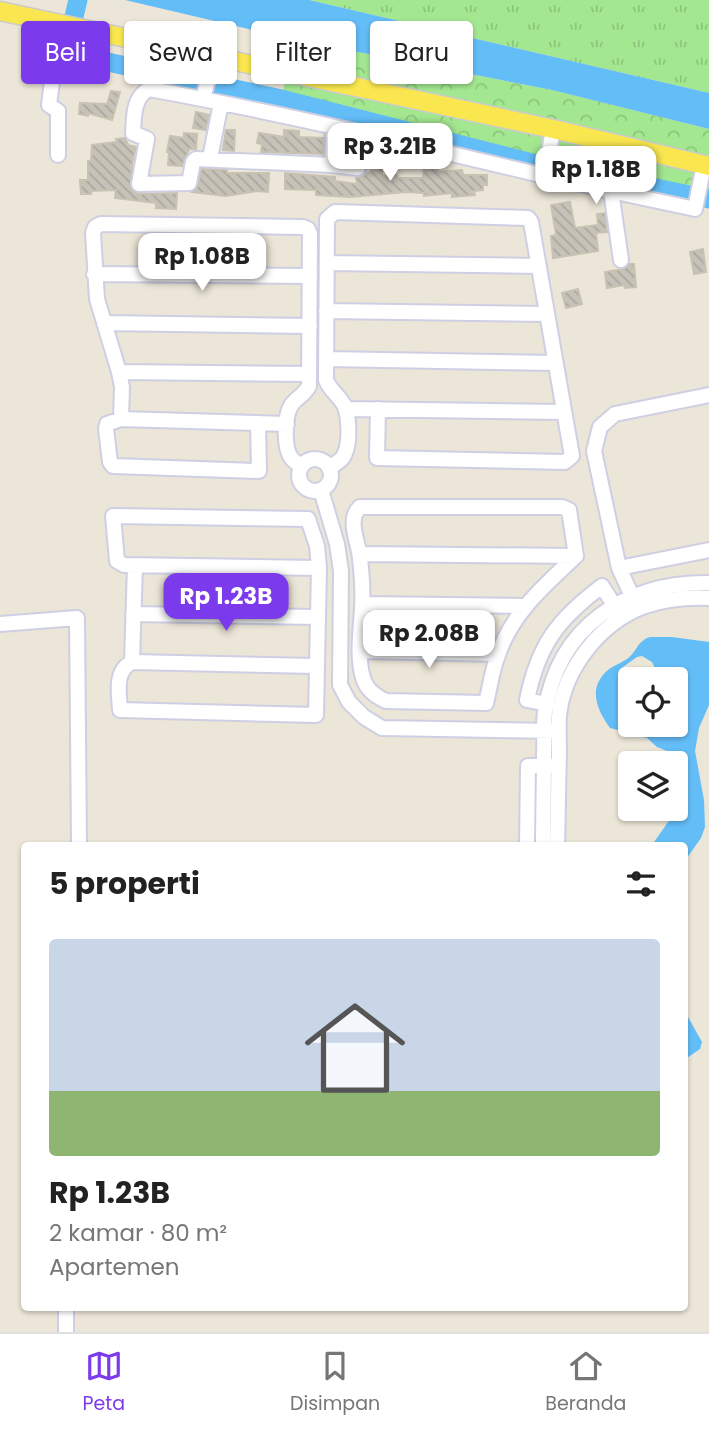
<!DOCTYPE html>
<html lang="id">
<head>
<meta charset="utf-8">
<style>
  :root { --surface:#fff; --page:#f2f2f2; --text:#222; --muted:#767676; --line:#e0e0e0; --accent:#7c3aed }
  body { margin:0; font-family:Poppins,sans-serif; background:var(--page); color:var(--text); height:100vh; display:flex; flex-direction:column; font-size:26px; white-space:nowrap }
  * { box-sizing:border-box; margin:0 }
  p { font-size:23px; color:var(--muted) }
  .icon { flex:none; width:38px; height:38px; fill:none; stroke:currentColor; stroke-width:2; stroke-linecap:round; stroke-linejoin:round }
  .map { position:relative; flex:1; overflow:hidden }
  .side { position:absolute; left:21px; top:842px; width:667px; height:469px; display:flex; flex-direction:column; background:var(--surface); border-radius:7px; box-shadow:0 2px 5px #0004 }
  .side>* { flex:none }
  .hud { position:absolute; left:21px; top:21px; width:668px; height:63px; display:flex; gap:14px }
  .buttons { position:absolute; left:618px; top:667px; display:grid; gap:14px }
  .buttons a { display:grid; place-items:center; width:70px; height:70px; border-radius:7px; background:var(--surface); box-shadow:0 2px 5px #0004; font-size:35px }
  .price { position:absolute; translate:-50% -60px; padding:0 16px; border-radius:14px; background:#fff; color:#222; font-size:23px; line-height:46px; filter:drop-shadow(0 2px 4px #0008) }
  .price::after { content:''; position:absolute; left:50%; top:42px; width:21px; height:16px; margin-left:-10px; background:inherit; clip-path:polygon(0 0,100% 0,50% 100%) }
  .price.active { background:var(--accent); color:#fff }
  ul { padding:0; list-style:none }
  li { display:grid; align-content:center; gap:14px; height:371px; padding:0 28px }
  li span { display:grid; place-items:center; height:217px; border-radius:7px; color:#555 }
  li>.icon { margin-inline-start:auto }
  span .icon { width:126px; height:126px; fill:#fffc; stroke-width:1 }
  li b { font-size:30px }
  h2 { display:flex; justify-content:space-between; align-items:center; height:84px; padding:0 28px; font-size:30px }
  .tag { padding:0 24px; border-radius:7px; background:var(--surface); box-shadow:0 2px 5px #0004; font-size:24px; line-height:63px }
  .tag.active { background:var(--accent); color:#fff }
  .dock { display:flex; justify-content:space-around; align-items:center; height:98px; border-top:2px solid var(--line); background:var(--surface); font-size:19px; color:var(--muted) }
  .dock a { display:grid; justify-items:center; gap:4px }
  .dock .active { color:var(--accent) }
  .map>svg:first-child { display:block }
</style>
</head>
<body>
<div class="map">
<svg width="709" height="1332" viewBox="0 0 709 1332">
  <defs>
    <pattern id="grass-tufts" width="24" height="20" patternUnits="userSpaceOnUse" patternTransform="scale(1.75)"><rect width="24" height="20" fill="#a3e790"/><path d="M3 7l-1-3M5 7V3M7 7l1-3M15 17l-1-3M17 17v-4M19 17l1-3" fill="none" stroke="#8cc67c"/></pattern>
    <pattern id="forest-crowns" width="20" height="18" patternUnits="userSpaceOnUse" patternTransform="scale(1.75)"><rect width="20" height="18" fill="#a3e790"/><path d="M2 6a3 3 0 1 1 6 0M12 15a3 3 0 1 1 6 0" fill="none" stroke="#8cc67c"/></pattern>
    <pattern id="building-back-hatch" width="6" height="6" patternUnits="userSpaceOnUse" patternTransform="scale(1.75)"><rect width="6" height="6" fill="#c7c2b8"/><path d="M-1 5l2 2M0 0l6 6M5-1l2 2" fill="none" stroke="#aba79e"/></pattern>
  </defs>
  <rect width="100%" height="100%" fill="#ece6d8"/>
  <path fill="url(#grass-tufts)" d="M 309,0 L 709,0 L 709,93 Z"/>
  <path fill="url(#forest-crowns)" d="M 296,40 L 552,90 L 709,129 L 709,195 L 281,98 Z"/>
  <path fill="#63bdf7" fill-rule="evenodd" d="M 125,0 L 309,0 L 709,93 L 709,129 L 552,90 L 296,40 Z
    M 650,637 L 672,637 L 709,642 L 709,705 L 699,728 L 695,751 L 704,800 L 705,827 L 701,838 L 684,862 L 684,845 L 652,845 L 675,812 L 678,801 L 675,762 L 667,751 L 657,747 L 647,738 L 610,728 C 597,710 587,688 608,670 C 613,666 621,663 627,659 C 637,652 637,641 650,637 ZM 642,656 L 652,662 L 658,674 L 667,673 L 667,679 L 676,679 L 676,724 L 630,724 L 630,697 L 621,695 L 618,688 L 622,680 L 623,667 L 637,657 Z
    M 684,1010 L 702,1042 L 700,1049 L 684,1060 Z"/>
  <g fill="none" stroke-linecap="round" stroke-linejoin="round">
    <path stroke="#63bdf7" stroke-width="19" d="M 78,0 L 65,53 L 277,98 L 528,162 L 709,199"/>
  </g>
  <path fill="url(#building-back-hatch)" stroke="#c7c2b2" stroke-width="2" d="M 111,91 L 120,92 L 112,120 L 88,113 L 88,116 L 79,114 L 80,103 L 107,104 Z
    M 196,112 L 209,115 L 206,130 L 193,128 Z
    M 226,130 L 235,130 L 234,151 L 223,150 Z
    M 284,130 L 299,131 L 299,137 L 323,138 L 323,154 L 261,152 L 262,144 L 257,143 L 259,133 L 284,137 Z
    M 184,133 L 197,134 L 196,149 L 189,149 L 182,166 L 168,165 L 169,153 L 167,152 L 170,136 L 184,138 Z
    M 125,138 L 128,145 L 136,147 L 132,164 L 131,189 L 139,194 L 177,193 L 176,209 L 156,208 L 156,203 L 115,198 L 116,190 L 91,191 L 91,194 L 81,194 L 80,180 L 88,180 L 88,161 L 91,161 L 92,145 L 117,142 L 116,139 Z
    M 372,153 L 382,153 L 382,176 L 397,175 L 398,178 L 423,178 L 424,166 L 438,166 L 438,172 L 462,170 L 463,175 L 487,175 L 487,185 L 483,185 L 483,190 L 474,191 L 475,195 L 452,197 L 452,193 L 424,196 L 424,193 L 405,192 L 351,197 L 316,195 L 316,190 L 285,189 L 285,173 L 335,177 L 335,181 L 357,184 L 356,178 L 371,172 Z
    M 201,169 L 227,170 L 227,173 L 269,173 L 268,192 L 257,191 L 226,196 L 192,192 L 198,185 Z
    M 570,202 L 575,228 L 598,225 L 597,214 L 605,213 L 607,232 L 596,233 L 598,251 L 553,258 L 551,236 L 556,235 L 551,205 Z
    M 703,249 L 706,272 L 694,274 L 690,252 Z
    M 630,264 L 634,264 L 636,287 L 625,288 L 624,285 L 607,288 L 605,272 L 623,269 Z
    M 578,289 L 582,304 L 566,308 L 562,293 Z"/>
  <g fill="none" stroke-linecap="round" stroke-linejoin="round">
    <g stroke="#cecfe3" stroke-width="18">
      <path id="minor" d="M 53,24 L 46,61 L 52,81 L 49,105 L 58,111 L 58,155
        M 203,99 L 214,55
        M 333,128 L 332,165 L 196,159 L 193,162 L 189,183 L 139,184 L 147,139 L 133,133 C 134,117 133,97 149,89 C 282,113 414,145 545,176 L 553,129
        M 210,158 L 221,103
        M 332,165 L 358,168 L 363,134
        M 545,176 L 611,191 L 621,260
        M 611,191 L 695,209 L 704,165
        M 327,263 L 539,266
        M 94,274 L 310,276
        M 326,311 L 547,314
        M 104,323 L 310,326
        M 326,359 L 556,363
        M 119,372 L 309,374
        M 346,409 L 564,412
        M 121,419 L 287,424
        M 258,423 L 259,471 L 113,466 L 110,462 L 106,429 L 107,424 L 121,419 L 122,387 L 119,372 L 97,299 L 93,233 L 95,227 L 101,224 L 303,227 L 308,229 L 310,234 L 309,386 C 305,394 299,396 293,403 C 284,413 283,448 292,459 C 295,462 298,464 301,466
        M299 475a16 16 0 1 1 32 0a16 16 0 1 1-32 0Z
        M 329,468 C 335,464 343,460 345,453 C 350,442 349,418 345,407 C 340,396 330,391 326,380 L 327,219 L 335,212 L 528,218 L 531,222 L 572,456 L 565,462 L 377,458 L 378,409
        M 321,490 L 337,544 L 341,571 L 340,685 L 349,702 L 364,717 L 382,728 L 559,731
        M 360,507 L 562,507 L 569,510 L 576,556 C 545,585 512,613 498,655 C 492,670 490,687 486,703 L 386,701 C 373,695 365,688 362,674 C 357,653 361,629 362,608 C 363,592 362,575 360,559 C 359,542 346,520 360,507 Z
        M 360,554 L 576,556
        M 135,566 L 132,662 C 114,671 119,693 120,710 L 316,715 L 319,568 L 317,546 L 308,519 L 113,516 L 117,561 L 124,565 L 319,568
        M 619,568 L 709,550
        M 632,596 L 619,568 L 594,451 L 600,427 L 615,414 L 709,395
        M 363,604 L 525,606
        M 133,614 L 318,617
        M 0,624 L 77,618 L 79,845
        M 361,651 L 498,654
        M 132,662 L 317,666
        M 547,704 L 527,700 C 538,645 558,619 602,586 L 614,605
        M 527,845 L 528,766 L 554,766
        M 543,845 C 543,815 544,785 544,754 C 545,741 543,725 545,712 C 558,626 626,582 709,583
        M 557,845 C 558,815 558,784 559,753 C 559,741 558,728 559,716 C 564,668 601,622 645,606 C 666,599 687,597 709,598
        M 66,1332 L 66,1307"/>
    </g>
    <g stroke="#cbcbcb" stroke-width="21">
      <path id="major" d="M 0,11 L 553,129 L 709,166"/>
    </g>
    <use href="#minor" stroke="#fff" stroke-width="14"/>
    <use href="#major" stroke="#fae74f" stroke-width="18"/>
  </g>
</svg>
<div class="buttons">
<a><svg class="icon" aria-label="locate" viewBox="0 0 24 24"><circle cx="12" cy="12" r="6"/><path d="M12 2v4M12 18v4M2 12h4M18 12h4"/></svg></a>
<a><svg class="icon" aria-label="layers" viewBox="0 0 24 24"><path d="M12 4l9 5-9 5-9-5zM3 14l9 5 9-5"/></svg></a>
</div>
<b class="price" style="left:390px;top:183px">Rp 3.21B</b>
<b class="price" style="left:596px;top:206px">Rp 1.18B</b>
<b class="price" style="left:202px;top:293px">Rp 1.08B</b>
<b class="price active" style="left:226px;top:633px">Rp 1.23B</b>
<b class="price" style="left:429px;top:670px">Rp 2.08B</b>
<div class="hud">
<a class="tag active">Beli</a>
<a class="tag">Sewa</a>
<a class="tag">Filter</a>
<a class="tag">Baru</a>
</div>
<section class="side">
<h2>5 properti<svg class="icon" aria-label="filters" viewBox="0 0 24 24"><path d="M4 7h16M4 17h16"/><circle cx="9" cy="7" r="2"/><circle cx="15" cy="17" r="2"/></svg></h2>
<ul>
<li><span style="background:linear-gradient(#c9d6e8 70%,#8fb573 0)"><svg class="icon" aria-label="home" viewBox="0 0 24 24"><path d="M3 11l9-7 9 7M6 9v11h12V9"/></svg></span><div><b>Rp 1.23B</b><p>2 kamar · 80 m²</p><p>Apartemen</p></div></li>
</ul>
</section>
</div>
<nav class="dock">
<a class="active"><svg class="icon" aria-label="map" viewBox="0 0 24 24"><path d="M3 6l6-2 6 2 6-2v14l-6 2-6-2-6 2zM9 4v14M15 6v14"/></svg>Peta</a>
<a><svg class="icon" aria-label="saved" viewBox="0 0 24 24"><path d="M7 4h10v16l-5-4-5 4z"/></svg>Disimpan</a>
<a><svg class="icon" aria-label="home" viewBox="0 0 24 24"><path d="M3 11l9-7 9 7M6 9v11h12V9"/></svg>Beranda</a>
</nav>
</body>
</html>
